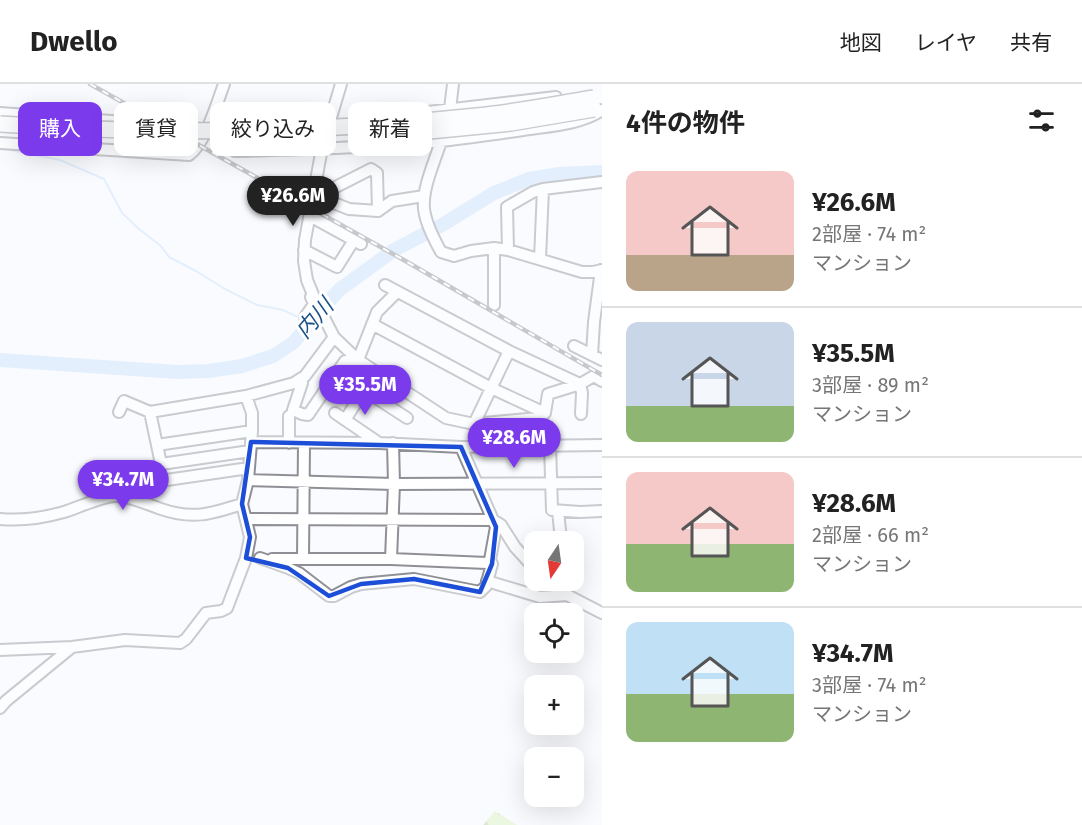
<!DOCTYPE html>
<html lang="ja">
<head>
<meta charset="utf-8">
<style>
  :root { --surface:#fff; --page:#f2f2f2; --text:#222; --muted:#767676; --line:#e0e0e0; --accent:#7c3aed }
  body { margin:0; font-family:"Fira Sans","Noto Sans JP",sans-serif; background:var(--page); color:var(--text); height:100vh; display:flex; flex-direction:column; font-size:22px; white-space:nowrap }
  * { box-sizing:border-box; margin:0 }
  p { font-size:20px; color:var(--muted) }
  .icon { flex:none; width:33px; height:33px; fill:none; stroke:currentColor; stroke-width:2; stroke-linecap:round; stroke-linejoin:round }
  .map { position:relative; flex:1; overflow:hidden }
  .sheet { display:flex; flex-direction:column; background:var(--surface); width:480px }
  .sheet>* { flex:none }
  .banner { position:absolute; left:18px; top:18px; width:494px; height:54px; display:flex; gap:12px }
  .needle { width:39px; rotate:193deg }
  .buttons { position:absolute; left:524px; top:447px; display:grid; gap:12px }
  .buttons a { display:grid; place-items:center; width:60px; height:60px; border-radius:12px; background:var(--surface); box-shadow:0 6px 24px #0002; font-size:30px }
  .price { position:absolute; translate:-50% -51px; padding:0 14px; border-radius:21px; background:var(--accent); color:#fff; font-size:20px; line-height:39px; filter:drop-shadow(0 2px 3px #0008) }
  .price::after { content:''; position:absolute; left:50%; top:36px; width:18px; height:14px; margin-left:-9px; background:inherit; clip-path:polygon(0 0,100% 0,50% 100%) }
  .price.current { background:#222; color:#fff }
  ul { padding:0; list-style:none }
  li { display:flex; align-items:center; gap:18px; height:150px; padding:0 24px }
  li+li { border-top:2px solid var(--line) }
  li span { display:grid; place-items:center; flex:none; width:168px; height:120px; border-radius:12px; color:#555 }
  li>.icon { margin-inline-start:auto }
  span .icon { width:72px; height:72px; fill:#fffc; stroke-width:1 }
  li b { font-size:26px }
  h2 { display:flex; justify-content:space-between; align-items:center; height:72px; padding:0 24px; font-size:26px }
  .pill { padding:0 21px; border-radius:12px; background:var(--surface); box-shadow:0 6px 24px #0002; font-size:21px; line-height:54px }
  .pill.current { background:var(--accent); color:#fff }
  header { display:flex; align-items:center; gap:36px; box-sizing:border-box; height:84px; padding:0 30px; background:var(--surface); border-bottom:2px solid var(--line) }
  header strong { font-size:28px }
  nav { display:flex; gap:33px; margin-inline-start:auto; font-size:21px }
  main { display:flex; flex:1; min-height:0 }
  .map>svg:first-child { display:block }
</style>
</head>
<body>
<header>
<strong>Dwello</strong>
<nav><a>地図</a><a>レイヤ</a><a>共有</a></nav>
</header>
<main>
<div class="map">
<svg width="602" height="741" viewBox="0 0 602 741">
  <defs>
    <pattern id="forest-firs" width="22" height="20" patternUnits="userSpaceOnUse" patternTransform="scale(1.5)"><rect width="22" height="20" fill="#daf2bb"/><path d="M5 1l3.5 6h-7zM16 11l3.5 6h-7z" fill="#bbd0a1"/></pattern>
  </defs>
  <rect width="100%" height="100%" fill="#fafbff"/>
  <path fill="url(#forest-firs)" d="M 495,727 L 517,741 L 483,741 Z"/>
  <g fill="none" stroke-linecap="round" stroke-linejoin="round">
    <path stroke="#c9e0fa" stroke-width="2" d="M 0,64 L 60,76 L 104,95 L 122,129 L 139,145 L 161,162 L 169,173 L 196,187 L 225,205 L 257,221 L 283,226 L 300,234"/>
    <path stroke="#c9e0fa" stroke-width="14" d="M 0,276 L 177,288 L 209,287 L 242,282 L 273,272 L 293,259 L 339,206 L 394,166 L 442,141 L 494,109 L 529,95 L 559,90 L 602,88"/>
    <g stroke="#8f9096" stroke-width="14">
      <path id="minor" d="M 450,25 L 453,0
        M 0,29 L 139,39 L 151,68
        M 377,34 L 556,13
        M 330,37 L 341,0
        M 227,40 L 320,37
        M 225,43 L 235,67 C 304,65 373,64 441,57 C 468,54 496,50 523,46 C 548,42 580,41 602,26
        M 441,57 C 435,77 422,104 424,125 C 426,140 434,155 441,168 L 454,172 L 471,167 L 494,164 L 508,166 L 582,188 L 593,188 L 602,186
        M 0,59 L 189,71 C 205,60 217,19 224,0
        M 322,64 L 305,156 L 304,177 L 307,196 L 316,218 L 334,253 L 358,276 L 446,334 L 474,340 L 538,334 L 545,329 L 548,310 L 580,300 L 594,292 L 602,297
        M 314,111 L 349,125 L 378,127 L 392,117 L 424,112
        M 318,112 L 371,85 L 377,89 L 378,127
        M 310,132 L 361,160
        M 304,166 L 337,183 L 354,156
        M 508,166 L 507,123 L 533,108 L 543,105 L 602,98
        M 540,175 L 543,105
        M 385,201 L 509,267 L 580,300 L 582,309 L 581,330
        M 494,221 L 494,164
        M 305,233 L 314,220 L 311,213
        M 372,240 L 491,304 L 545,329
        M 574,262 L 602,276
        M 592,271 L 594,238 L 601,186
        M 301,295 L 302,299 L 293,326 L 302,330 L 308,331 L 345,277 L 358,276 L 377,228 L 397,208
        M 119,328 L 124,317 L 150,328 L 246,312 L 294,299 L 305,292 L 334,253
        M 150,328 L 161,380 L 250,367
        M 335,329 L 379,359
        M 345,336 L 364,306 L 407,334
        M 474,340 L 509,267
        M 251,358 L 379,359 L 461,363 L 602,361
        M 289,359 L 289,332
        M 157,361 L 252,347
        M 550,361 L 552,426 L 580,428 L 602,427
        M 248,396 L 394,400 L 602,399
        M 118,412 L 124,407 L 146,399 L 249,384
        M 558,427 L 561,456
        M 0,435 C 22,437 43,434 64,428 C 77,424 105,411 117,412 C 132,413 147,420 161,425 C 193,436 211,430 242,420
        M 246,435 L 493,436 L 501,441 L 515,463 L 534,484
        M 260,474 L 288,484 L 299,489 L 329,512 L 334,512 L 351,503 L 361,500 L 414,495 L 480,508 L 486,502 L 492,480 L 490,476 L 496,443 L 461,363
        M 272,475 L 391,475 L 487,479 L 490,476
        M 303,475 L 304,359
        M 391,475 L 394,400 L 393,359
        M 545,496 L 567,511 L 602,529
        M 487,497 L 540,513 L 567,511
        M 0,566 L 72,563 L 125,556 L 180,559 L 186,555 L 206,529 L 221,527 L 227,524 L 246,474 L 250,453 L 242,420 L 248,396 L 252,347 L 252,329 L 246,312
        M 0,624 L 6,617 L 72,563"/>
    </g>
    <use href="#minor" stroke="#fff" stroke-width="10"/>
    <g stroke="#8b8b8f" stroke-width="4.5">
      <path id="rail" d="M 90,0 L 402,175 L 602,291"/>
    </g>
    <use href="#rail" stroke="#fff" stroke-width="2" stroke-dasharray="7" stroke-linecap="butt"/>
    <g stroke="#8f9096" stroke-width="18" stroke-linecap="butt">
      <path id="highway-bridge" d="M 0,40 C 159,51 319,49 477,32 C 517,28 556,20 594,14
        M 409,49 L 511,39 L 594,25"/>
    </g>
    <use href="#highway-bridge" stroke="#fff" stroke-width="15"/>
  </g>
  <path d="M0 0H602V741H0ZM 251,358 L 461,363 L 496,443 L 492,480 L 480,508 L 414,495 L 361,500 L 329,512 L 288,484 L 246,474 L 250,453 L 242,420 Z" fill="#fafbff" fill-opacity=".55" fill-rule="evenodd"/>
  <path fill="none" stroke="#1d4ed8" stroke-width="4.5" stroke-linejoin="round" d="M 251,358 L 461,363 L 496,443 L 492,480 L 480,508 L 414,495 L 361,500 L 329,512 L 288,484 L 246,474 L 250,453 L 242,420 Z"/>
  <g text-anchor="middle" stroke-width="6" stroke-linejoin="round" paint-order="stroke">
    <g font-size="22" font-style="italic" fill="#18528a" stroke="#fff">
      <text transform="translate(314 234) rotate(-49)" y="8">内川</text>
    </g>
  </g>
</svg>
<div class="buttons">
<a><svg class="needle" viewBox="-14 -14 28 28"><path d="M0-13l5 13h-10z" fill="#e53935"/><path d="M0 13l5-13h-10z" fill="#767676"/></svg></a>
<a><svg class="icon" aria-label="locate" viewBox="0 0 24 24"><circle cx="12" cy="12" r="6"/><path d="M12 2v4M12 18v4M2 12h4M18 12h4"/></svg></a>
<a>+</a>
<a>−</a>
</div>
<b class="price current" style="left:293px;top:143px">¥26.6M</b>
<b class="price" style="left:365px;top:332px">¥35.5M</b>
<b class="price" style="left:514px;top:385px">¥28.6M</b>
<b class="price" style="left:123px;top:427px">¥34.7M</b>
<div class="banner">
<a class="pill current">購入</a>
<a class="pill">賃貸</a>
<a class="pill">絞り込み</a>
<a class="pill">新着</a>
</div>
</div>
<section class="sheet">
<h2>4件の物件<svg class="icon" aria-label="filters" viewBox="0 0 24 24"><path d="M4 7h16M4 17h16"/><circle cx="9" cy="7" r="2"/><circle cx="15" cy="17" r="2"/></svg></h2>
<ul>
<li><span style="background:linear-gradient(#f6c9c9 70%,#b9a48a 0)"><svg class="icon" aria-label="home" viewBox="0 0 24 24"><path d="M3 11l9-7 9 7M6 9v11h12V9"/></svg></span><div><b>¥26.6M</b><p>2部屋 · 74 m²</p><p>マンション</p></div></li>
<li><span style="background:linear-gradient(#c9d6e8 70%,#8fb573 0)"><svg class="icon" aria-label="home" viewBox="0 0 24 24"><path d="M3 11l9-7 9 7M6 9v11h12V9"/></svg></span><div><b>¥35.5M</b><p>3部屋 · 89 m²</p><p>マンション</p></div></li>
<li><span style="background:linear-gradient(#f6c9c9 60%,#8fb573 0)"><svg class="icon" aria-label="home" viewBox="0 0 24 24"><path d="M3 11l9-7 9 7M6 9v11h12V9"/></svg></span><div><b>¥28.6M</b><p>2部屋 · 66 m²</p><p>マンション</p></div></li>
<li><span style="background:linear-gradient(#bfe0f5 60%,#8fb573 0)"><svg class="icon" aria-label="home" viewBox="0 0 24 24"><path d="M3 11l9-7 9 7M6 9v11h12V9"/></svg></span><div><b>¥34.7M</b><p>3部屋 · 74 m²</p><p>マンション</p></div></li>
</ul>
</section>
</main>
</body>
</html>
